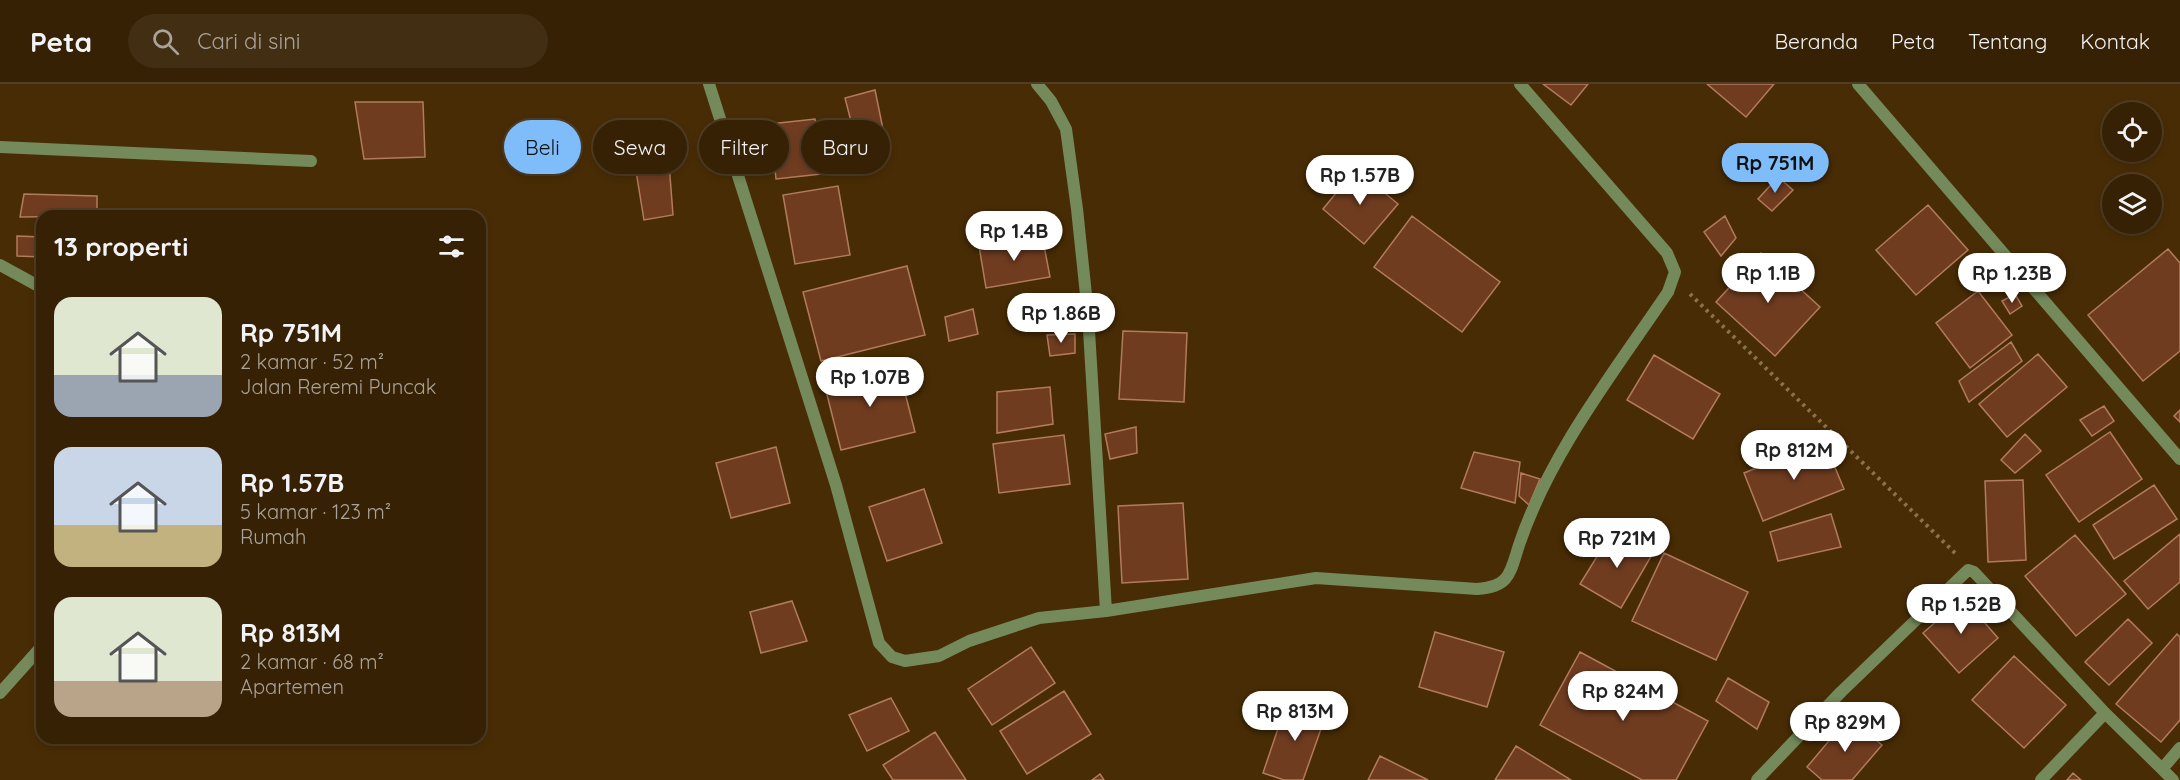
<!DOCTYPE html>
<html lang="id">
<head>
<meta charset="utf-8">
<style>
  :root { --surface:#362104; --page:#412e13; --text:#f1f3f6; --muted:#aaa39a; --line:#503e26; --accent:#7fbdfa }
  body { margin:0; font-family:Quicksand,sans-serif; background:var(--page); color:var(--text); height:100vh; display:flex; flex-direction:column; font-size:22px; white-space:nowrap }
  * { box-sizing:border-box; margin:0 }
  p { font-size:20px; color:var(--muted) }
  .icon { flex:none; width:33px; height:33px; fill:none; stroke:currentColor; stroke-width:2; stroke-linecap:round; stroke-linejoin:round }
  .map { position:relative; flex:1; overflow:hidden }
  .side { position:absolute; left:36px; top:126px; width:450px; height:534px; display:flex; flex-direction:column; background:var(--surface); border-radius:18px; box-shadow:0 3px 9px #0003,0 0 0 2px var(--line) }
  .side>* { flex:none }
  .hud { position:absolute; left:504px; top:36px; width:570px; height:54px; display:flex; gap:12px }
  .buttons { position:absolute; left:2102px; top:18px; display:grid; gap:12px }
  .buttons a { display:grid; place-items:center; width:60px; height:60px; border-radius:50%; background:var(--surface); box-shadow:0 3px 9px #0003,0 0 0 2px var(--line); font-size:30px }
  .price { position:absolute; translate:-50% -51px; padding:0 14px; border-radius:21px; background:#fff; color:#222; font-size:20px; line-height:39px; filter:drop-shadow(0 2px 3px #0008) }
  .price::after { content:''; position:absolute; left:50%; top:36px; width:18px; height:14px; margin-left:-9px; background:inherit; clip-path:polygon(0 0,100% 0,50% 100%) }
  .price.on { background:var(--accent); color:#111 }
  ul { padding:0; list-style:none }
  li { display:flex; align-items:center; gap:18px; height:150px; padding:0 18px }
  li span { display:grid; place-items:center; flex:none; width:168px; height:120px; border-radius:18px; color:#555 }
  li>.icon { margin-inline-start:auto }
  span .icon { width:72px; height:72px; fill:#fffc; stroke-width:1 }
  li b { font-size:26px }
  h2 { display:flex; justify-content:space-between; align-items:center; height:72px; padding:0 18px; font-size:26px }
  .tag { padding:0 21px; border-radius:27px; background:var(--surface); box-shadow:0 3px 9px #0003,0 0 0 2px var(--line); font-size:21px; line-height:54px }
  .tag.on { background:var(--accent); color:#111 }
  header { display:flex; align-items:center; gap:36px; box-sizing:border-box; height:84px; padding:0 30px; background:var(--surface); border-bottom:2px solid var(--line) }
  header strong { font-size:28px }
  nav { display:flex; gap:33px; margin-inline-start:auto; font-size:21px }
  .search { width:420px; height:54px; background:var(--page); display:flex; align-items:center; gap:15px; box-sizing:border-box; padding:0 21px; border-radius:33px; color:var(--muted); font-size:22px }
  .map>svg:first-child { display:block }
</style>
</head>
<body>
<header>
<strong>Peta</strong>
<div class="search"><svg class="icon" aria-label="search" viewBox="0 0 24 24"><circle cx="10" cy="10" r="6"/><path d="M15 15l6 6"/></svg>Cari di sini</div>
<nav><a>Beranda</a><a>Peta</a><a>Tentang</a><a>Kontak</a></nav>
</header>
<div class="map">
<svg width="2180" height="696" viewBox="0 0 2180 696">
  <rect width="100%" height="100%" fill="#482c05"/>
  <path fill="#6f3c20" stroke="#b37b5d" stroke-width="1.5" d="M 1543,0 L 1588,0 L 1571,21 Z
    M 1707,0 L 1774,0 L 1746,33 Z
    M 875,6 L 884,50 L 856,57 L 845,14 Z
    M 355,18 L 423,18 L 425,73 L 364,75 Z
    M 815,35 L 821,90 L 776,95 L 770,40 Z
    M 669,79 L 673,131 L 644,136 L 635,81 Z
    M 1356,85 L 1398,120 L 1364,160 L 1323,125 Z
    M 1778,93 L 1793,106 L 1772,127 L 1758,115 Z
    M 838,102 L 850,171 L 795,180 L 783,111 Z
    M 24,110 L 97,112 L 97,132 L 20,133 Z
    M 1928,121 L 1968,166 L 1916,211 L 1876,166 Z
    M 1412,132 L 1500,198 L 1462,248 L 1374,183 Z
    M 1725,132 L 1736,154 L 1721,172 L 1704,148 Z
    M 1042,151 L 1050,193 L 986,204 L 979,162 Z
    M 17,152 L 42,153 L 42,173 L 17,172 Z
    M 2168,165 L 2180,179 L 2180,267 L 2143,297 L 2088,231 Z
    M 1761,169 L 1820,223 L 1775,272 L 1716,218 Z
    M 907,182 L 925,251 L 821,277 L 803,208 Z
    M 1978,207 L 2012,251 L 1970,284 L 1936,239 Z
    M 2015,210 L 2022,222 L 2010,230 L 2002,217 Z
    M 973,225 L 978,250 L 949,257 L 945,233 Z
    M 1123,247 L 1187,249 L 1184,318 L 1119,315 Z
    M 1075,250 L 1075,269 L 1050,272 L 1047,251 Z
    M 2011,258 L 2022,277 L 1969,318 L 1959,297 Z
    M 2038,270 L 2067,303 L 2007,353 L 1979,320 Z
    M 1654,271 L 1720,310 L 1693,355 L 1627,316 Z
    M 898,281 L 915,348 L 841,366 L 824,299 Z
    M 1050,303 L 1053,340 L 997,349 L 997,308 Z
    M 2104,322 L 2114,337 L 2092,352 L 2080,336 Z
    M 2180,326 L 2180,338 L 2174,332 Z
    M 1136,343 L 1137,369 L 1110,375 L 1105,350 Z
    M 2110,348 L 2142,395 L 2079,438 L 2046,391 Z
    M 2025,350 L 2041,367 L 2015,389 L 2001,376 Z
    M 1064,351 L 1070,400 L 999,409 L 993,360 Z
    M 1824,357 L 1844,405 L 1763,437 L 1744,389 Z
    M 776,363 L 790,419 L 731,434 L 716,379 Z
    M 1474,368 L 1520,378 L 1515,419 L 1461,404 Z
    M 1521,389 L 1540,395 L 1529,421 L 1519,412 Z
    M 2023,396 L 2026,476 L 1988,478 L 1985,397 Z
    M 2154,401 L 2177,435 L 2114,475 L 2093,441 Z
    M 924,405 L 942,459 L 887,477 L 869,423 Z
    M 1183,419 L 1188,495 L 1122,499 L 1118,422 Z
    M 1831,430 L 1841,463 L 1778,477 L 1770,448 Z
    M 1614,445 L 1653,469 L 1621,524 L 1580,500 Z
    M 2180,450 L 2180,498 L 2148,525 L 2124,497 Z
    M 2075,451 L 2126,510 L 2076,552 L 2025,492 Z
    M 1664,469 L 1748,508 L 1716,576 L 1632,537 Z
    M 1963,514 L 1998,554 L 1959,589 L 1923,549 Z
    M 792,517 L 807,557 L 761,569 L 750,528 Z
    M 2128,535 L 2152,559 L 2109,601 L 2085,578 Z
    M 1435,548 L 1504,568 L 1487,623 L 1419,603 Z
    M 2177,550 L 2180,553 L 2180,636 L 2161,658 L 2116,620 Z
    M 1031,563 L 1055,599 L 992,641 L 968,605 Z
    M 1580,568 L 1708,637 L 1676,696 L 1642,696 L 1540,641 Z
    M 2014,572 L 2066,621 L 2024,664 L 1972,616 Z
    M 1728,594 L 1769,618 L 1757,645 L 1716,617 Z
    M 1064,607 L 1091,650 L 1027,690 L 1000,647 Z
    M 891,614 L 909,647 L 867,667 L 849,631 Z
    M 1288,615 L 1327,628 L 1303,696 L 1284,696 L 1263,689 Z
    M 1849,633 L 1882,661 L 1852,696 L 1822,696 L 1807,683 Z
    M 935,648 L 966,696 L 893,696 L 883,681 Z
    M 1516,662 L 1571,696 L 1495,696 Z
    M 1380,672 L 1428,696 L 1368,696 Z
    M 2073,689 L 2081,696 L 2067,696 Z
    M 1100,690 L 1104,696 L 1092,696 Z"/>
  <g fill="none" stroke-linecap="round" stroke-linejoin="round">
    <path stroke="#8b7150" stroke-width="4" stroke-dasharray="3 4.5" stroke-linecap="butt" d="M 1690,210 L 1955,469"/>
    <path stroke="#748a5a" stroke-width="12" d="M 709,0 L 836,401 L 879,559 L 892,573 L 905,577 L 939,572 L 969,557 L 1039,534 L 1106,527 L 1316,494 L 1477,505 C 1510,503 1510,489 1519,461 C 1550,369 1614,288 1668,208 L 1675,188 L 1667,169 L 1520,0
      M 1037,0 L 1051,17 L 1066,45 L 1077,125 L 1088,230 L 1106,527
      M 0,63 L 311,77
      M 0,181 L 42,204
      M 0,609 L 42,562
      M 1757,696 L 1841,608 L 1968,486 L 1974,488 L 2105,629 L 2162,685
      M 2041,696 L 2105,629
      M 2173,696 L 2162,685 L 2180,664"/>
    <path stroke="#748a5a" stroke-width="12" d="M 1858,0 L 2180,375"/>
  </g>
</svg>
<div class="buttons">
<a><svg class="icon" aria-label="locate" viewBox="0 0 24 24"><circle cx="12" cy="12" r="6"/><path d="M12 2v4M12 18v4M2 12h4M18 12h4"/></svg></a>
<a><svg class="icon" aria-label="layers" viewBox="0 0 24 24"><path d="M12 4l9 5-9 5-9-5zM3 14l9 5 9-5"/></svg></a>
</div>
<b class="price on" style="left:1775px;top:110px">Rp 751M</b>
<b class="price" style="left:1360px;top:122px">Rp 1.57B</b>
<b class="price" style="left:1014px;top:178px">Rp 1.4B</b>
<b class="price" style="left:1768px;top:220px">Rp 1.1B</b>
<b class="price" style="left:2012px;top:220px">Rp 1.23B</b>
<b class="price" style="left:1061px;top:260px">Rp 1.86B</b>
<b class="price" style="left:870px;top:324px">Rp 1.07B</b>
<b class="price" style="left:1794px;top:397px">Rp 812M</b>
<b class="price" style="left:1617px;top:485px">Rp 721M</b>
<b class="price" style="left:1961px;top:551px">Rp 1.52B</b>
<b class="price" style="left:1623px;top:638px">Rp 824M</b>
<b class="price" style="left:1295px;top:658px">Rp 813M</b>
<b class="price" style="left:1845px;top:669px">Rp 829M</b>
<div class="hud">
<a class="tag on">Beli</a>
<a class="tag">Sewa</a>
<a class="tag">Filter</a>
<a class="tag">Baru</a>
</div>
<section class="side">
<h2>13 properti<svg class="icon" aria-label="filters" viewBox="0 0 24 24"><path d="M4 7h16M4 17h16"/><circle cx="9" cy="7" r="2"/><circle cx="15" cy="17" r="2"/></svg></h2>
<ul>
<li><span style="background:linear-gradient(#dfe7d0 65%,#9aa5b1 0)"><svg class="icon" aria-label="home" viewBox="0 0 24 24"><path d="M3 11l9-7 9 7M6 9v11h12V9"/></svg></span><div><b>Rp 751M</b><p>2 kamar · 52 m²</p><p>Jalan Reremi Puncak</p></div></li>
<li><span style="background:linear-gradient(#c9d6e8 65%,#c2b280 0)"><svg class="icon" aria-label="home" viewBox="0 0 24 24"><path d="M3 11l9-7 9 7M6 9v11h12V9"/></svg></span><div><b>Rp 1.57B</b><p>5 kamar · 123 m²</p><p>Rumah</p></div></li>
<li><span style="background:linear-gradient(#dfe7d0 70%,#b9a48a 0)"><svg class="icon" aria-label="home" viewBox="0 0 24 24"><path d="M3 11l9-7 9 7M6 9v11h12V9"/></svg></span><div><b>Rp 813M</b><p>2 kamar · 68 m²</p><p>Apartemen</p></div></li>
</ul>
</section>
</div>
</body>
</html>
